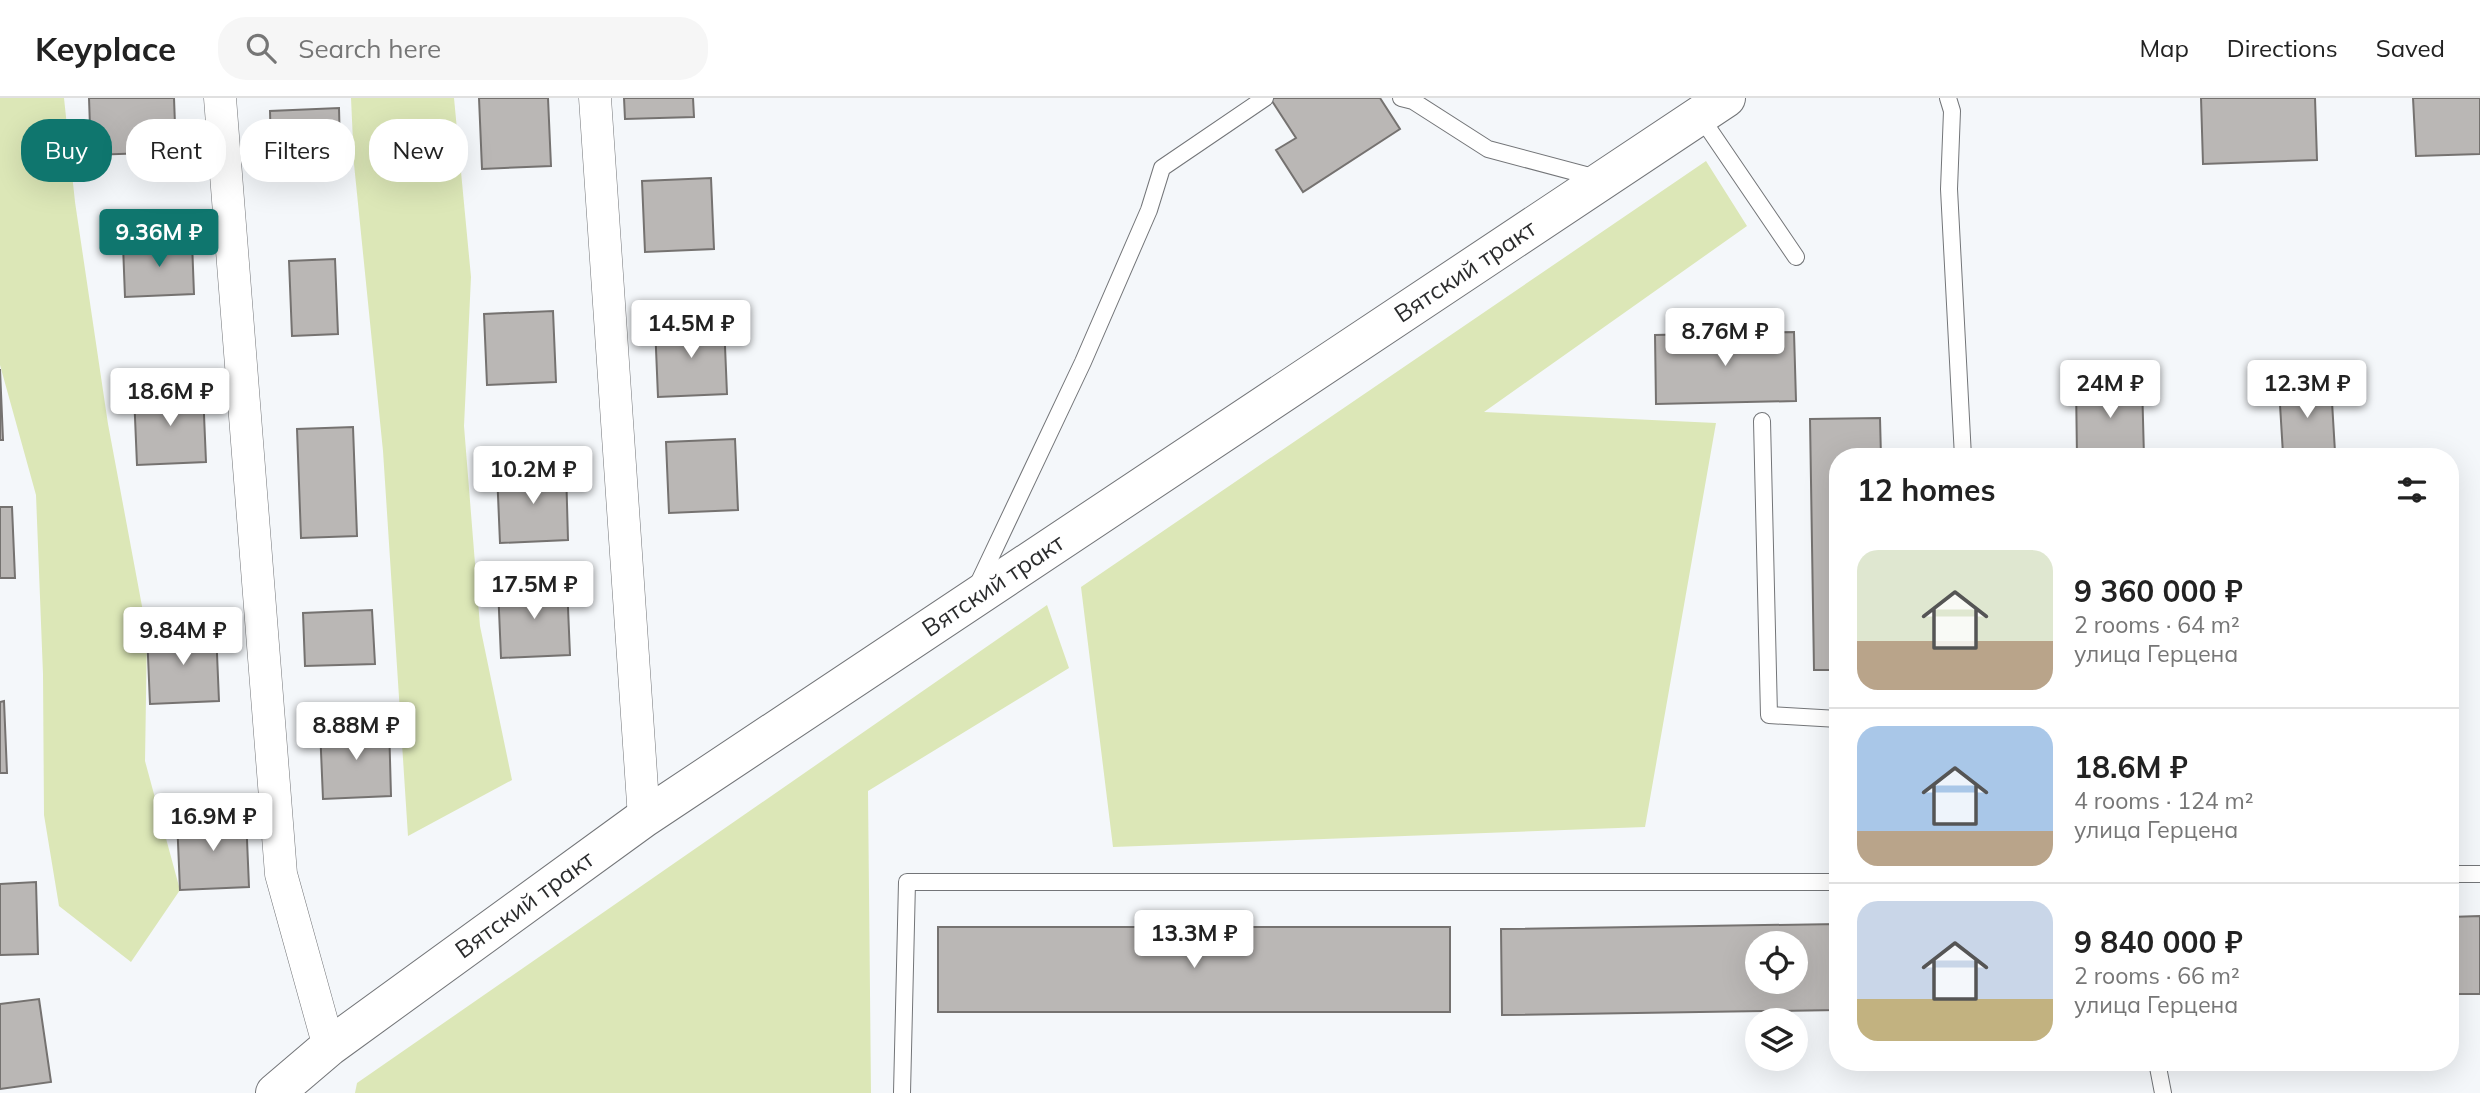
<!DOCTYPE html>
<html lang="en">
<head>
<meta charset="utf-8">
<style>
  :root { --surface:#fff; --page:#f6f6f6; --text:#222; --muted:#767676; --line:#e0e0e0; --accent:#0f766e }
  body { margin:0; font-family:Mulish,sans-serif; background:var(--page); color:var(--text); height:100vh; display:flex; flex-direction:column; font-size:26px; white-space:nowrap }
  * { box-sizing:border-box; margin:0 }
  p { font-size:23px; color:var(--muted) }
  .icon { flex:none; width:38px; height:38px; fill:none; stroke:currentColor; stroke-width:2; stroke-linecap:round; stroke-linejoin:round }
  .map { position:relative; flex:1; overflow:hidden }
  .side { position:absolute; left:1829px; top:350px; width:630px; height:623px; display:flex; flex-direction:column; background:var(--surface); border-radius:28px; box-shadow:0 7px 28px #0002 }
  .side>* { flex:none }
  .banner { position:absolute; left:21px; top:21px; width:665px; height:63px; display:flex; gap:14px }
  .tools { position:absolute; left:1745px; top:833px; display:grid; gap:14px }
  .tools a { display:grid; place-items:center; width:63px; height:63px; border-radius:50%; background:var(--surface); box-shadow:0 7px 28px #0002; font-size:35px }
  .price { position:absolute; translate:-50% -60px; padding:0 16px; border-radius:7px; background:#fff; color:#222; font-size:23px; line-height:46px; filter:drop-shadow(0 2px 4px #0008) }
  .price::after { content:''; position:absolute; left:50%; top:42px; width:21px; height:16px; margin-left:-10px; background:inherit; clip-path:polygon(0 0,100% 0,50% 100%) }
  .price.selected { background:var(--accent); color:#fff }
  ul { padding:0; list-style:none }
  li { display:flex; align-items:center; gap:21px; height:175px; padding:0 28px }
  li+li { border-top:2px solid var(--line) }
  li span { display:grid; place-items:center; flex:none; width:196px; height:140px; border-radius:21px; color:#555 }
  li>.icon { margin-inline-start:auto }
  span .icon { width:84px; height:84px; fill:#fffc; stroke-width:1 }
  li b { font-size:30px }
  h2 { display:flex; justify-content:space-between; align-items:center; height:84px; padding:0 28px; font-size:30px }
  .chip { padding:0 24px; border-radius:28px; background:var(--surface); box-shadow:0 7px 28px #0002; font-size:24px; line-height:63px }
  .chip.selected { background:var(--accent); color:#fff }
  header { display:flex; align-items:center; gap:42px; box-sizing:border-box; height:98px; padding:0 35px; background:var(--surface); border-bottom:2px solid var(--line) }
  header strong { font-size:33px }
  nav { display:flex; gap:38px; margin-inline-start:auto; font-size:24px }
  .search { width:490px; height:63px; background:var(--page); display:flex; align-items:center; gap:18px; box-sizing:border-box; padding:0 24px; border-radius:28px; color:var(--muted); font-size:26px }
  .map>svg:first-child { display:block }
</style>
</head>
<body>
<header>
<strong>Keyplace</strong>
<div class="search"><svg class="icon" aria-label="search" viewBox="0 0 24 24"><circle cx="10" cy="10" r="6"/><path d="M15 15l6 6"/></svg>Search here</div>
<nav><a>Map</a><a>Directions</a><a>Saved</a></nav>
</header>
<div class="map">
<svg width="2480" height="995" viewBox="0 0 2480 995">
  <rect width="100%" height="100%" fill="#f4f7fa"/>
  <path fill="#dce7b7" d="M 0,0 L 64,0 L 75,104 L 108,326 L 147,535 L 145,663 L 180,792 L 131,864 L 59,808 L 44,717 L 43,576 L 36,397 L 0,267 Z
    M 351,0 L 454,0 L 471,179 L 464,328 L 480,528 L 512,682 L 408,738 L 383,353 L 354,66 Z
    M 1706,63 L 1747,128 L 1484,314 L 1716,325 L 1645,729 L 1113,749 L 1081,489 Z
    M 1047,507 L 1069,570 L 868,693 L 871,995 L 355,995 L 357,985 Z"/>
  <path fill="#bab7b5" stroke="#757270" stroke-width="2" fill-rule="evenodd" d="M 89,0 L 174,0 L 176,54 L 91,57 Z
    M 479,0 L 548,0 L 551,68 L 482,71 Z
    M 624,0 L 693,0 L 694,19 L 625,21 Z
    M 1270,0 L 1380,0 L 1400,31 L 1303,94 L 1276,52 L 1296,40 Z
    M 2201,0 L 2315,0 L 2317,62 L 2203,66 Z
    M 2413,0 L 2480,0 L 2480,56 L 2416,58 Z
    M 339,10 L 340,49 L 271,52 L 270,13 Z
    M 711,80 L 714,151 L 645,154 L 642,83 Z
    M 192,144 L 194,196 L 125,199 L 123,147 Z
    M 335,161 L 338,236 L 292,238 L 289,163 Z
    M 553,213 L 556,284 L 487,287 L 484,216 Z
    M 724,224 L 727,296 L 658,299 L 655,227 Z
    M 1794,234 L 1796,303 L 1656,306 L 1655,237 Z
    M 0,271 L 3,342 L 0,342 Z
    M 2142,284 L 2144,359 L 2077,359 L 2076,286 Z
    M 2331,287 L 2335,354 L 2283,356 L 2279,290 Z
    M 203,293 L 206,364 L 137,367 L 134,296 Z
    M 1880,320 L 1881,359 L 1838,359 L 1838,572 L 1814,572 L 1810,321 Z
    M 353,329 L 357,438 L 301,440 L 297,331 Z
    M 735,341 L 738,412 L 669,415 L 666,344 Z
    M 566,370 L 568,442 L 500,445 L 497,374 Z
    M 0,409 L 12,409 L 15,480 L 0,480 Z
    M 567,486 L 570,557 L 501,560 L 498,489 Z
    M 372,512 L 375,566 L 305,568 L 303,515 Z
    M 216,532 L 219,603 L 150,606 L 147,535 Z
    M 4,603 L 7,675 L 0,675 L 0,604 Z
    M 389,626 L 391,698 L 323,701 L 320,630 Z
    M 246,718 L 249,789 L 180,792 L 177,721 Z
    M 36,784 L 38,856 L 0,857 L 0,786 Z
    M 2480,818 L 2480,896 L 2450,896 L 2450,819 Z
    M 1838,826 L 1838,912 L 1502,917 L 1501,831 ZM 1757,845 L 1796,845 L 1796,884 L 1757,884 Z
    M 938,829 L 1450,829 L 1450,914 L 938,914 Z
    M 39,901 L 51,984 L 0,991 L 0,906 Z"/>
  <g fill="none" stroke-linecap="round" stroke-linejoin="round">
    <g stroke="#737578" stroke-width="18">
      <path id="lane" d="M 1401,0 L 1413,3 L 1488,51 L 1597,80
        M 1948,0 L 1952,13 L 1949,91 L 1963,359
        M 1700,18 L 1796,159
        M 1762,323 L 1769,617 L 1838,621
        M 977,488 L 1083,264 L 1149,112 L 1162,70 L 1265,0
        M 2450,776 L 2480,776
        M 2157,964 L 2163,995
        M 902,995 L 907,784 L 1838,784"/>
    </g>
    <g stroke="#737578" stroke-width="33">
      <path id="street" d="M 220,0 L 281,776 L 329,949
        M 595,0 L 644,720"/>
    </g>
    <g stroke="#737578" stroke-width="40">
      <g id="secondary">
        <path id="s1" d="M 275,995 L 329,949 L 644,720 L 1726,0"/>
      </g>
    </g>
    <use href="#lane" stroke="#fff" stroke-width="16"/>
    <use href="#street" stroke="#fff" stroke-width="32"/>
    <use href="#secondary" stroke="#fff" stroke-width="38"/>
  </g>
  <g text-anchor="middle" stroke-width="7" stroke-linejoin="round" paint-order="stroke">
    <g font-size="24" fill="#2b2c2d" stroke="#f4f7fa">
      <text dy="8" stroke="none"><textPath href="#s1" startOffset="1447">Вятский тракт</textPath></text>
      <text dy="8" stroke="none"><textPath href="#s1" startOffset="880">Вятский тракт</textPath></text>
      <text dy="8" stroke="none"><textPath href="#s1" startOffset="313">Вятский тракт</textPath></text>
    </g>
  </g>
</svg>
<div class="tools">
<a><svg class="icon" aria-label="locate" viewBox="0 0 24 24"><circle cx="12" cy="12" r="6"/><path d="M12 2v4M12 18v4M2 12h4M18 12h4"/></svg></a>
<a><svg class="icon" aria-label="layers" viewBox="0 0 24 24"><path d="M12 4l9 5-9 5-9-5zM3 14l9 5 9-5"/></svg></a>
</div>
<b class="price selected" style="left:159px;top:171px">9.36M ₽</b>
<b class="price" style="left:691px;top:262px">14.5M ₽</b>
<b class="price" style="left:1725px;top:270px">8.76M ₽</b>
<b class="price" style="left:2110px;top:322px">24M ₽</b>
<b class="price" style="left:2307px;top:322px">12.3M ₽</b>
<b class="price" style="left:170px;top:330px">18.6M ₽</b>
<b class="price" style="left:533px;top:408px">10.2M ₽</b>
<b class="price" style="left:534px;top:523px">17.5M ₽</b>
<b class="price" style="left:183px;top:569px">9.84M ₽</b>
<b class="price" style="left:356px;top:664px">8.88M ₽</b>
<b class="price" style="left:213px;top:755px">16.9M ₽</b>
<b class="price" style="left:1194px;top:872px">13.3M ₽</b>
<div class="banner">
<a class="chip selected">Buy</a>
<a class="chip">Rent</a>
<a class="chip">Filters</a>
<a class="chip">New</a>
</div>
<section class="side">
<h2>12 homes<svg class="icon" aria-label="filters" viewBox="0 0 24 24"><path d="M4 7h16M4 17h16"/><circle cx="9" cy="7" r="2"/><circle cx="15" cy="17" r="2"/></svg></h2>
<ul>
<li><span style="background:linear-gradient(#dfe7d0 65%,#b9a48a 0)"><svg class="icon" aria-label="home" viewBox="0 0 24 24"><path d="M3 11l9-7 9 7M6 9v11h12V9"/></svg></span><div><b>9 360 000 ₽</b><p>2 rooms · 64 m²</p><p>улица Герцена</p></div></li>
<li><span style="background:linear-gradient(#a9c7e8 75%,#b9a48a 0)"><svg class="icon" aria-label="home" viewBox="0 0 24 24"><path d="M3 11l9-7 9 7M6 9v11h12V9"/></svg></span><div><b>18.6M ₽</b><p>4 rooms · 124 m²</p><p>улица Герцена</p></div></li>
<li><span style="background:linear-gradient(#c9d6e8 70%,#c2b280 0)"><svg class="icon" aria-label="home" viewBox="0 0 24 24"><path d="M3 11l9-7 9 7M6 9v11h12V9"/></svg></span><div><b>9 840 000 ₽</b><p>2 rooms · 66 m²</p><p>улица Герцена</p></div></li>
</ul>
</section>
</div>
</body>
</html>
